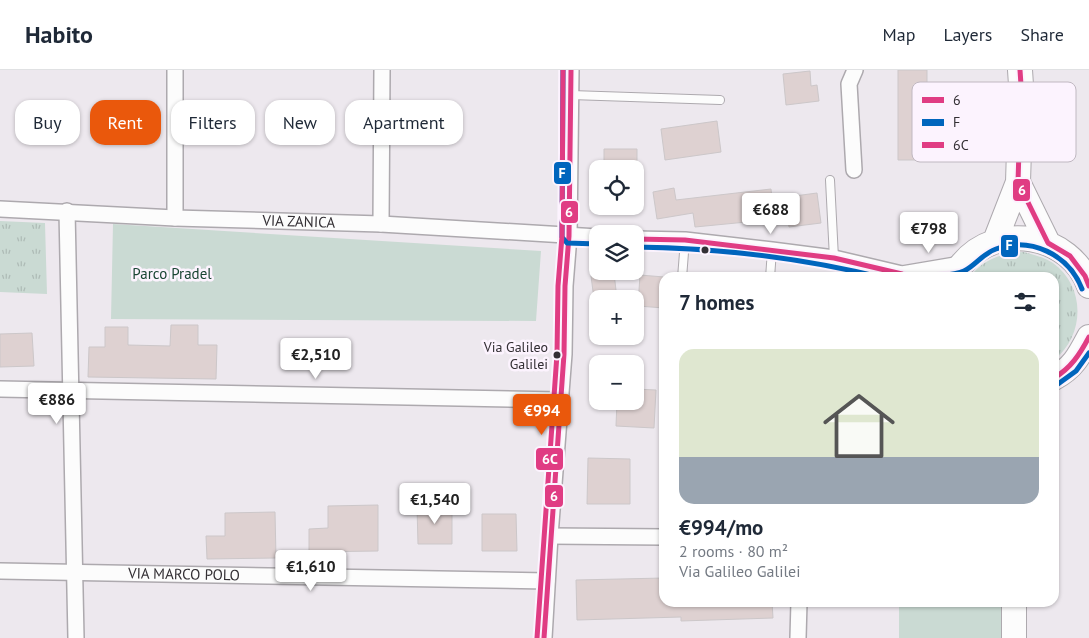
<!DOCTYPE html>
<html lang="en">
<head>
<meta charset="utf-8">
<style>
  :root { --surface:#fff; --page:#f6f6f7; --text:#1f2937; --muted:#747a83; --line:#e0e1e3; --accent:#ea580c }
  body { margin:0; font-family:"PT Sans",sans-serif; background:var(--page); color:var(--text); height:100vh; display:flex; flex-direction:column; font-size:19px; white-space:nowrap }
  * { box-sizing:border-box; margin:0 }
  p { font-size:16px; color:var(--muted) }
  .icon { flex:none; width:28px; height:28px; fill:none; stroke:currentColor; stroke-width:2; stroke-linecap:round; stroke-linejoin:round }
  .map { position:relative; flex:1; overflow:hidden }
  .side { position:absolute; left:659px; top:202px; width:400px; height:335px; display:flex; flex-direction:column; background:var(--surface); border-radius:15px; box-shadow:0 1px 4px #0004 }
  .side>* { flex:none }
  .guide { position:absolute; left:15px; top:30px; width:475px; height:45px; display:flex; gap:10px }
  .buttons { position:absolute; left:589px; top:90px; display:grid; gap:10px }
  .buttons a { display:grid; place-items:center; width:55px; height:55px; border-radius:10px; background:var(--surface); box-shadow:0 1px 4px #0004; font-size:25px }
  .price { position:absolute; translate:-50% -42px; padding:0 11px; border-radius:5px; background:#fff; color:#222; font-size:16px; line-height:32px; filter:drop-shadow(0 1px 2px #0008) }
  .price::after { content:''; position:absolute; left:50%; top:30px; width:15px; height:11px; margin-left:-8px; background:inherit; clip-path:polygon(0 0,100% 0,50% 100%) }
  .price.on { background:var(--accent); color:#fff }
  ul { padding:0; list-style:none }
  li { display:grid; align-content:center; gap:10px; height:265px; padding:0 20px }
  li span { display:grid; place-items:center; height:155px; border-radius:15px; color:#555 }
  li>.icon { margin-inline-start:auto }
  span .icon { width:90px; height:90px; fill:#fffc; stroke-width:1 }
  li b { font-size:21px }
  h2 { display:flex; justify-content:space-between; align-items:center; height:60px; padding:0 20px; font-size:21px }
  .tag { padding:0 18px; border-radius:15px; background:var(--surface); box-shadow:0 1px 4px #0004; font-size:18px; line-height:45px }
  .tag.on { background:var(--accent); color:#fff }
  header { display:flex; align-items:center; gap:30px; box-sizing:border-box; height:70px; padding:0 25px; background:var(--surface); border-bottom:1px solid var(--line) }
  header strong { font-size:24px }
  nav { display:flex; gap:28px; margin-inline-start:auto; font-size:18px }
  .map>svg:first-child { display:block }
</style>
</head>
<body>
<header>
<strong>Habito</strong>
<nav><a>Map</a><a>Layers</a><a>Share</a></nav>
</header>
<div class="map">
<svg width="1089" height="568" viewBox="0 0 1089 568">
  <defs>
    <pattern id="grass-tufts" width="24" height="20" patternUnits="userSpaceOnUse" patternTransform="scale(1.25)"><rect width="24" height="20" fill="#cadad3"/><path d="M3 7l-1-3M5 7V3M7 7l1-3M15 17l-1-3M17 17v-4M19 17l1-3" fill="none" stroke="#aebbb6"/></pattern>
  </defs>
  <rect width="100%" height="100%" fill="#ede8ee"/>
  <path fill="url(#grass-tufts)" d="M 0,151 L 45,153 L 47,224 L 0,222 Z
    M 1024,182 C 1034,185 1044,187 1053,193 C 1086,217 1085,265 1054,290 L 1054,208 L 970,207 C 983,189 1002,183 1024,182 Z"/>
  <path fill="#cadad3" d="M 113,154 L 541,181 L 536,251 L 111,249 Z
    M 899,533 L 1004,533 L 1003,568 L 899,568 Z"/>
  <path fill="#ded1d1" stroke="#ccc7c9" d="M 898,0 L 927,0 L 927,90 L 898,90 Z
    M 810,1 L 811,16 L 817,15 L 819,31 L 786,35 L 783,4 Z
    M 717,51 L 721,82 L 665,90 L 661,59 Z
    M 604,79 L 637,79 L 637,99 L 604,99 Z
    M 674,118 L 676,130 L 771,119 L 772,129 L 817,123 L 821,153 L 789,157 L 788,148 L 695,157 L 693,143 L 657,149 L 653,122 Z
    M 614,203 L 617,229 L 594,229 L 591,206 Z
    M 640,205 L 664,207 L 664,238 L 638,236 Z
    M 171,255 L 198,255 L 198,275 L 217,275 L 216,309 L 88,307 L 89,277 L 105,277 L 105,257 L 128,257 L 128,275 L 170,276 Z
    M 32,263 L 34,296 L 0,297 L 0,264 Z
    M 635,319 L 656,320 L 654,358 L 616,356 L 617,331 L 635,331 Z
    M 588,388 L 630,389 L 630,434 L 587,434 Z
    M 378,435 L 378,481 L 309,482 L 309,459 L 328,458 L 328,436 Z
    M 417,437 L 452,437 L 452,474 L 418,474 Z
    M 275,442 L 276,488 L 207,489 L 206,466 L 225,466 L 225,443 Z
    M 482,444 L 516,444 L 517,481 L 482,481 Z
    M 664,508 L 664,532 L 772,532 L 773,548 L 681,551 L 681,547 L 577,550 L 576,510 Z"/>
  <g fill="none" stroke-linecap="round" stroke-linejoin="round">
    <g stroke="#ada9ae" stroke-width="10">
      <path id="service" d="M 571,25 L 720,30
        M 830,110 L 834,188
        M 682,208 L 685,170
        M 770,208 L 772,180"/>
    </g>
    <g stroke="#ada9ae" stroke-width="18">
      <g id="minor">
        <path d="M 854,100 L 849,14 L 855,0"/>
        <path id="s1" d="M 0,139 L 175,148 L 381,154 L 598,167"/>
        <path d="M 67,141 L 76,568"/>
        <path d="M 175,148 L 175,0"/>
        <path d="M 381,154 L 382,0"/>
        <path d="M 635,169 L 685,170 L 772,180 L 834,188 L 902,204 L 961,194"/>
        <path d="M 0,319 L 560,330"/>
        <path d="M 550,466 L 664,467"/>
        <path id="s2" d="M 0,501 L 547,511"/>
        <path d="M 544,568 L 550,466 L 564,284 L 565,216 L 569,166 L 571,0"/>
        <path d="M 798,568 L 799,532"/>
      </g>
    </g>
    <g stroke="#ada9ae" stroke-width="26">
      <path id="primary" d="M 1018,112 L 1048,173
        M 995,171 L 1018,112 L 1021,15 L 1020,0
        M 954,208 C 956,203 958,198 962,194 C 997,151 1071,164 1089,216
        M 1054,308 C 1073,298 1079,286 1089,267
        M 1014,568 L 1014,532"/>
    </g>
    <use href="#service" stroke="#fcfcfc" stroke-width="8"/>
    <use href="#minor" stroke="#fcfcfc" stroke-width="15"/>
    <use href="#primary" stroke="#fcfcfc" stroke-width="24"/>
    <g stroke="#fcf3fe" stroke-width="9">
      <path id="bus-1" d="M 1020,0 L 1021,15 L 1018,112 L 1048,173 L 1070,186 L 1085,206 L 1089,216
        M 635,169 L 685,170 L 834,188 L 902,204 L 906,208
        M 1054,308 C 1071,298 1080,284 1089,267
        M 544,568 L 564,284 L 565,216 L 569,166 L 571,0"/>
    </g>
    <g stroke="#fcf3fe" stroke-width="9">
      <path id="bus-2" d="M 563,0 L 562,167 L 567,173 L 598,174
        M 635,177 C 719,178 803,188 884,208
        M 926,208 C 937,206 956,205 964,201 C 976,195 982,184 996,179 C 1031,166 1069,185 1082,219
        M 1058,314 L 1076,301 L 1089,283"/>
    </g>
    <g stroke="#fcf3fe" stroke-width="9">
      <path id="bus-3" d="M 537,568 L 557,284 L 558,216 L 562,166 L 563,0"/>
    </g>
    <use href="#bus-1" stroke="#e03c83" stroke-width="5"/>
    <use href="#bus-2" stroke="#0065bd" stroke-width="5"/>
    <use href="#bus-3" stroke="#e03c83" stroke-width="5"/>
  </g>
  <g fill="#332f34" stroke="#fcf3fe" stroke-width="2">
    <circle cx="705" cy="180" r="4.5"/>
    <circle cx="557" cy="285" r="4.5"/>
  </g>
  <g text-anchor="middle" stroke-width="5" stroke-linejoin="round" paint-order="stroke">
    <g font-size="14" fill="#332f34" stroke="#fcf3fe" text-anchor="end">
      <text x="548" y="282">Via Galileo<tspan x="548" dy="17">Galilei</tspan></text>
    </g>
    <g font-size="15" fill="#332f34" stroke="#fcf3fe">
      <text dy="5" stroke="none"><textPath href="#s1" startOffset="299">VIA ZANICA</textPath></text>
      <text dy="5" stroke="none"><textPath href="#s2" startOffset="184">VIA MARCO POLO</textPath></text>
    </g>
    <g font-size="15" fill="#194533" stroke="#fcf3fe">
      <text x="172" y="209">Parco Pradel</text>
    </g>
  </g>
  <rect x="912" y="12" width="164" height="80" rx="8" fill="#fcf3fe" stroke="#c0b8c1" stroke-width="1"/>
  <rect x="922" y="27" width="22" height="6" fill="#e03c83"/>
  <rect x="922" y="49" width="22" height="7" fill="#0065bd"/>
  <rect x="922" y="72" width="22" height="6" fill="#e03c83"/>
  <g font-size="14" fill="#332f34">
    <text x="953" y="35">6</text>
    <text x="953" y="57">F</text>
    <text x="953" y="80">6C</text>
  </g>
  <g stroke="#fcf3fe" stroke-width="2">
    <rect x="553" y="91" width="19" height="24" rx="5" fill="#0065bd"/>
    <rect x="1012" y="108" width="19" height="24" rx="5" fill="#e03c83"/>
    <rect x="560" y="130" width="19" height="24" rx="5" fill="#e03c83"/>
    <rect x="1000" y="164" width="19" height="24" rx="5" fill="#0065bd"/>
    <rect x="535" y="377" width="29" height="24" rx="5" fill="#e03c83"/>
    <rect x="544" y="414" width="20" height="24" rx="5" fill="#e03c83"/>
  </g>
  <g font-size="14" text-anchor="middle" font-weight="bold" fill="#fff">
    <text x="562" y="108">F</text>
    <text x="1022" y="125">6</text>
    <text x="569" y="147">6</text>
    <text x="1009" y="180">F</text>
    <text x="550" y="394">6C</text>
    <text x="554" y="431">6</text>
  </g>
</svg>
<div class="buttons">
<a><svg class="icon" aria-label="locate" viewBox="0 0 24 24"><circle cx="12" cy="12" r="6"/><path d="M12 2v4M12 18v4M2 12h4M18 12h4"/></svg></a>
<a><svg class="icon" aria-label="layers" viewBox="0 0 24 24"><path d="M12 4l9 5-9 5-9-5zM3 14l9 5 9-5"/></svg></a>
<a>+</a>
<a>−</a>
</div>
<b class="price" style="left:771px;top:165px">€688</b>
<b class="price" style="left:929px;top:184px">€798</b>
<b class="price" style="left:316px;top:310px">€2,510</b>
<b class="price" style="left:57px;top:355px">€886</b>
<b class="price on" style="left:542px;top:366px">€994</b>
<b class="price" style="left:435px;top:455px">€1,540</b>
<b class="price" style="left:311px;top:522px">€1,610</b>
<div class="guide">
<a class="tag">Buy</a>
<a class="tag on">Rent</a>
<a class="tag">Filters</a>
<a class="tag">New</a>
<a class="tag">Apartment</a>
</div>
<section class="side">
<h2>7 homes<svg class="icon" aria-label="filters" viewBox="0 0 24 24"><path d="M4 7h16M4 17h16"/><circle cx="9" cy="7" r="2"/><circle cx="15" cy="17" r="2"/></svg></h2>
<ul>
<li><span style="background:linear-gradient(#dfe7d0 70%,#9aa5b1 0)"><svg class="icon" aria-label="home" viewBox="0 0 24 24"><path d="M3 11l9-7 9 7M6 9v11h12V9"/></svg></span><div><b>€994/mo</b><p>2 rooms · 80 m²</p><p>Via Galileo Galilei</p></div></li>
</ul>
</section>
</div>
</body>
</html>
